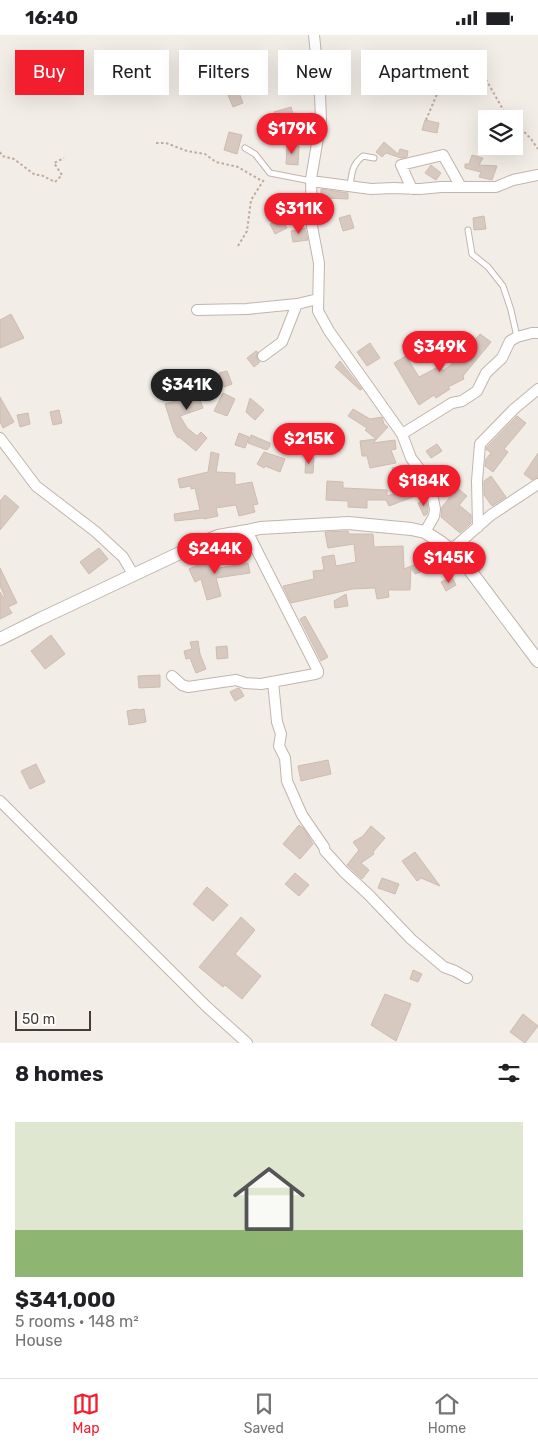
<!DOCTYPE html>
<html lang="en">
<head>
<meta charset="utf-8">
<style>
  :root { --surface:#fff; --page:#f6f6f6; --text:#202124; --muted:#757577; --line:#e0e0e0; --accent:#f31e2d }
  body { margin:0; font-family:Rubik,sans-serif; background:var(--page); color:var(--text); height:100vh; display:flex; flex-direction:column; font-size:19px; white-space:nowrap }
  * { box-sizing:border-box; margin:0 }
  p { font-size:16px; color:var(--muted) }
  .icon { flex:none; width:28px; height:28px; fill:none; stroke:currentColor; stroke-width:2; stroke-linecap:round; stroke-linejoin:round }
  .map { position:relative; height:1008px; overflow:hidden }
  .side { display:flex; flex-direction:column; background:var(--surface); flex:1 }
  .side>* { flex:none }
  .top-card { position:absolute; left:15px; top:15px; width:509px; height:45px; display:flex; gap:10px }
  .buttons { position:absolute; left:478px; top:75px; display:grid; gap:10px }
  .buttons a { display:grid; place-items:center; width:45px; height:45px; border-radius:0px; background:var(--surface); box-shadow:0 5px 20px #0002; font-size:25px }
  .scale { position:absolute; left:15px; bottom:12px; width:76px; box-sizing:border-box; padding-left:5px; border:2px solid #463c36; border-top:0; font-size:14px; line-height:18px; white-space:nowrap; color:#463c36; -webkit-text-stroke:4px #fff; paint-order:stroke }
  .price { position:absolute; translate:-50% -42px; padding:0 11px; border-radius:18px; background:var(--accent); color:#fff; font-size:16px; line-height:32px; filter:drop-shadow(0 1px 2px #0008) }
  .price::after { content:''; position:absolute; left:50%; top:30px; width:15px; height:11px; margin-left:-8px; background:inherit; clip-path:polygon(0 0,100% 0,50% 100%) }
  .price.selected { background:#222; color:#fff }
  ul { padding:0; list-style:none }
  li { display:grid; align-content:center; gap:10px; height:265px; padding:0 15px }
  li span { display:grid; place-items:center; height:155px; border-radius:0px; color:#555 }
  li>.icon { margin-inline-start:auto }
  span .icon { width:90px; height:90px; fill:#fffc; stroke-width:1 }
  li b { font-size:21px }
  h2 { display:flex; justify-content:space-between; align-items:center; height:60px; padding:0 15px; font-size:21px }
  .chip { padding:0 18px; border-radius:0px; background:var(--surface); box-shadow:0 5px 20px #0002; font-size:18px; line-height:45px }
  .chip.selected { background:var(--accent); color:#fff }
  .status { display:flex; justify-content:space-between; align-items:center; height:35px; padding:0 25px; background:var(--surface); direction:ltr }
  .status svg { height:14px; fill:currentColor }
  .tabs { display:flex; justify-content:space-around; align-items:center; height:70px; border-top:1px solid var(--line); background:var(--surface); font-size:14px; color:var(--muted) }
  .tabs a { display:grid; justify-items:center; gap:2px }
  .tabs .selected { color:var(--accent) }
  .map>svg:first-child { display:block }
</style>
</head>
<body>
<div class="status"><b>16:40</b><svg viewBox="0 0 49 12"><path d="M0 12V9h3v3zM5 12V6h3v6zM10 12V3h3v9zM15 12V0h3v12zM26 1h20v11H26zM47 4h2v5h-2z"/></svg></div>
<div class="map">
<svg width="538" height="1008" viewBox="0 0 538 1008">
  <rect width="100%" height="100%" fill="#f3ede7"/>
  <path fill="#d7c9c0" stroke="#cfbcb0" d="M 184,27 L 196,36 L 191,43 L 179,35 Z
    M 236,50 L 243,68 L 233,72 L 226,55 Z
    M 291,72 L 294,83 L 276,86 L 274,77 Z
    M 425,85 L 439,88 L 437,98 L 422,95 Z
    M 229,97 L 242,100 L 237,119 L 224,115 Z
    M 384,107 L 398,119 L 400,114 L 408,116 L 407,122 L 401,123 L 386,118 L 382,122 L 376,117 Z
    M 287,110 L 299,111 L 298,130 L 286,129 Z
    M 472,120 L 483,123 L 479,130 L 497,131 L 492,145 L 479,142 L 481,137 L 465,133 L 465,129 L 469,129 Z
    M 431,130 L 441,138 L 436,145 L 425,138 Z
    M 321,154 L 348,158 L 348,164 L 324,163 L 324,161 L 321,161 Z
    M 350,180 L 354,193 L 343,196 L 339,183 Z
    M 484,181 L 486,194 L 474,195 L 473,183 Z
    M 282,184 L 287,193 L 275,199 L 270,189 Z
    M 305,193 L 308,205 L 293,207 L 291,196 Z
    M 11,279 L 24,303 L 0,313 L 0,285 Z
    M 480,299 L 491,307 L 463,341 L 464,344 L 448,352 L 450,354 L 436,363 L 434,360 L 419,370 L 394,328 L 406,321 L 419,342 L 440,331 L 443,336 L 458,324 Z
    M 419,304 L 422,312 L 405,318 L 402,310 Z
    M 370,308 L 380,323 L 367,331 L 357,317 Z
    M 256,316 L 258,317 L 256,322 L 260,327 L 254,332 L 247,323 Z
    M 340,326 L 362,354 L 360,355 L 335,332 Z
    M 198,336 L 201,353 L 196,354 L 203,373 L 180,381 L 187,393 L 197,401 L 201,397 L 207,403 L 196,416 L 179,402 L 178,403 L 174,397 L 165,369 L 186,363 L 182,338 Z
    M 227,336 L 232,349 L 224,352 L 219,338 Z
    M 223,358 L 235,364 L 227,381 L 214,376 Z
    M 0,362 L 14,387 L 3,393 L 0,387 Z
    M 250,363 L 264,375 L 255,385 L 246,377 Z
    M 353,374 L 370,384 L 382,382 L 384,389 L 388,392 L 373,408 L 395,405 L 396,414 L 391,415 L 396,428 L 370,433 L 367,421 L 362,421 L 360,406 L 376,404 L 365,395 L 367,393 L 348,381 Z
    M 59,375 L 62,388 L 53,390 L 50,377 Z
    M 28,378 L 30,389 L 20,392 L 17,380 Z
    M 517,381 L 526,388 L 504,414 L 508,417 L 493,437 L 485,431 L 486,424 L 491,418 L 486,414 L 487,412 Z
    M 239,398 L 249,402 L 245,413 L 235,410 Z
    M 251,400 L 270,408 L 270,411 L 267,415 L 248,408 Z
    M 437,409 L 442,416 L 431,423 L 426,416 Z
    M 211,417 L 219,419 L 216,437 L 235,438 L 235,450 L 252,447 L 258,469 L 253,470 L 255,477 L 239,481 L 236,470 L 216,473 L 218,481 L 204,484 L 204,483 L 175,486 L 174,479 L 200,475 L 195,453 L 191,454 L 191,451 L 180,453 L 178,444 L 208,437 Z
    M 264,417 L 285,424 L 280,437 L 265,431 L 264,433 L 257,429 Z
    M 538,418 L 538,442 L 532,445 L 524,439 Z
    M 306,422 L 314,423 L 313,438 L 305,438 Z
    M 401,431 L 404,440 L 395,442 L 392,433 Z
    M 444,440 L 451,445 L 450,447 L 467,461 L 459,470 L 471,480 L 471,488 L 460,498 L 441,482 L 442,472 L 450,462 L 438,453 L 435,443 Z
    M 491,441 L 506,462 L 492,471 L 484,460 L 484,446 Z
    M 327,446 L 343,447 L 343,453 L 387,455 L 387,461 L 410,454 L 413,462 L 389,471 L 386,465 L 367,465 L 367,473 L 348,472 L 348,466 L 326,465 Z
    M 5,460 L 19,472 L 0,495 L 0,466 Z
    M 426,464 L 428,474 L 427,479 L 424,481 L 418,468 Z
    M 348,496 L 349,499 L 373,499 L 374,512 L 403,511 L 404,534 L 430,523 L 433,532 L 415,539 L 411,533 L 410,555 L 388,555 L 389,562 L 377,564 L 375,553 L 352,554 L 291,568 L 283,551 L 314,544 L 313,536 L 324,535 L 322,522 L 334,520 L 336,531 L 356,527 L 354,509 L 328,513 L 325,497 Z
    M 99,513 L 108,524 L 89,539 L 80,527 Z
    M 211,520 L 219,533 L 248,528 L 250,538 L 216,543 L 221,561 L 207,565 L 201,544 L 195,547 L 189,534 L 203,528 L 202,526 Z
    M 0,533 L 17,568 L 8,572 L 12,578 L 0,584 L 0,557 L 4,563 L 5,562 L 0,551 Z
    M 452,542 L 456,550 L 446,556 L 441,547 Z
    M 346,559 L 348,571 L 335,573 L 334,566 Z
    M 305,581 L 328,622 L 321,626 L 300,584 Z
    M 51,600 L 65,619 L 45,634 L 31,616 Z
    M 198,606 L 200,619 L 206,634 L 196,638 L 190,623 L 186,624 L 184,616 L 192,614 L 190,607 Z
    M 227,611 L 228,623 L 217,624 L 216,612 Z
    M 160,640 L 160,652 L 139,653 L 138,641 Z
    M 238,653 L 240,654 L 244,661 L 235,666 L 230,657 Z
    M 137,674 L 138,675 L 144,674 L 146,687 L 129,690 L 127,676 Z
    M 328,725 L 331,739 L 301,746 L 298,731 Z
    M 36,729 L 45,747 L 30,754 L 21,736 Z
    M 299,790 L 304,794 L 313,809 L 300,824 L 283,809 Z
    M 371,791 L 385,803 L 373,817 L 374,819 L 361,828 L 369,835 L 362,844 L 347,830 L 359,815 L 353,807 L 363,801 Z
    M 415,817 L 440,851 L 421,843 L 417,846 L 402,826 Z
    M 295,838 L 309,850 L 299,861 L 285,849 Z
    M 382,843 L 399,849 L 395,859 L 378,853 Z
    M 207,852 L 228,870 L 213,886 L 193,869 Z
    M 241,882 L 255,895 L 235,919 L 261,941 L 242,964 L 225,950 L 223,952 L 199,932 Z
    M 413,935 L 422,939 L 418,947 L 410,944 Z
    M 385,959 L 411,969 L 396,1006 L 371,990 Z
    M 523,979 L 538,991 L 525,1008 L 510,997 Z"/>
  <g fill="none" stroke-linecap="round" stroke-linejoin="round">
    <g stroke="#c1b5ad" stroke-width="7">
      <path id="service" d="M 245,113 L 255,119 L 270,138 L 311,146
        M 350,151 C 352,137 352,130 363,121 L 374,123
        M 468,195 L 472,219 L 488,232 L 503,251 L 511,275 L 517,302"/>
    </g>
    <g stroke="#c1b5ad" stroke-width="12">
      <path id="minor" d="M 314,0 L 320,59 L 321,85 L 311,144 L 312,191 L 319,228 L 318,276 L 329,296 L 402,399 L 411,423 L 430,448 L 435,474 L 434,481 L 425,497
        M 311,146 L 371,154 L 393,153 L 420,154 L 441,152 L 496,152 L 513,145 L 538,140
        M 412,154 L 401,130 L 443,120 L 461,152
        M 197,275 L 247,274 L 297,269
        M 263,321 L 282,307 L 297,269 L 318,264
        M 402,399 L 452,368 L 462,366 L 477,356 L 486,338 L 502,323 L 510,306 L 517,302 L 532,298 L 538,298
        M 0,403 L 36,451 L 96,497 L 123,522 L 133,539
        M 478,492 L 477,446 L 480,409 L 514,374 L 538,354
        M 450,516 L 491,480 L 538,449
        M 172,641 L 182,650 L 188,652 L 236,645 L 245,648 L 261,649 L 315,639 L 318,638 L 318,636 L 247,496
        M 273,647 L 277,687 L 281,699 L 279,711 L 285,723 L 287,746 L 302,780 L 324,812 L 325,816 L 344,837 L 368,859 L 411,904 L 444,932 L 455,936 L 467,943
        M 0,766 L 207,972 L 247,1008"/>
    </g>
    <g stroke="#c1b5ad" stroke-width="14">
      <path id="tertiary" d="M 0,604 L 40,584 L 201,508 L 218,501 L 247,496 L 260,493 L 348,488 L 411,494 L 425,497 L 442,508 L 463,526 L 538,626"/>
    </g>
    <path stroke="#bfab9c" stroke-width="2" stroke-dasharray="2.5 2.5" stroke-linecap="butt" d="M 426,85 L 440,52 L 471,26 L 484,41 L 505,78 L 511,84
      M 514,86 L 531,104 L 538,114
      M 156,108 L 166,108 L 187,116 L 205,119 L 216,127 L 238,132 L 262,146
      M 0,117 L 2,121 L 14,124 L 35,140 L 41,140 L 55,147 L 62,140 L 54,128 L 64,123
      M 238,211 L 247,196 L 251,165 L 265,143"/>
    <use href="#service" stroke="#fff" stroke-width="5"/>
    <use href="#minor" stroke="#fff" stroke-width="10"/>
    <use href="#tertiary" stroke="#fff" stroke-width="12"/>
  </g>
</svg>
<div class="buttons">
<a><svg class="icon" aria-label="layers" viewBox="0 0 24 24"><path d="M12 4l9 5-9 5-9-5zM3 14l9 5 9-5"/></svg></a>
</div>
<div class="scale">50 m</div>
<b class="price" style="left:292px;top:120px">$179K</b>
<b class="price" style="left:299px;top:200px">$311K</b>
<b class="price" style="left:440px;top:338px">$349K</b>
<b class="price selected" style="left:187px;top:376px">$341K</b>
<b class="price" style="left:309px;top:430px">$215K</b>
<b class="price" style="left:424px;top:472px">$184K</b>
<b class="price" style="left:215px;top:540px">$244K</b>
<b class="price" style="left:449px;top:549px">$145K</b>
<div class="top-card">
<a class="chip selected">Buy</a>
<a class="chip">Rent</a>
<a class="chip">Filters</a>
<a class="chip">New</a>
<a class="chip">Apartment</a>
</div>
</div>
<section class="side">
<h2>8 homes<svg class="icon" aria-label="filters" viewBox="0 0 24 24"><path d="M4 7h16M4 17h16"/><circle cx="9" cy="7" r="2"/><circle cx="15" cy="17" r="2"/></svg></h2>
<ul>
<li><span style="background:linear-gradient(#dfe7d0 70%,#8fb573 0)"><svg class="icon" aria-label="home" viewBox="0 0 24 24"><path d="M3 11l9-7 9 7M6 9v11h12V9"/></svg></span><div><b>$341,000</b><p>5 rooms · 148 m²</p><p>House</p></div></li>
</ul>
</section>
<nav class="tabs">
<a class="selected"><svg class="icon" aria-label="map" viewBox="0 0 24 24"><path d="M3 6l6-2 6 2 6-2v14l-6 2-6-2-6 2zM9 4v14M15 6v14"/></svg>Map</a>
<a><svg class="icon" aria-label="saved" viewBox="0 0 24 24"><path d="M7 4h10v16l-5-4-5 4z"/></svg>Saved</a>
<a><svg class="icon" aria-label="home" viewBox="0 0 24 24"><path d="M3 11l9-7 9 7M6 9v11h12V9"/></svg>Home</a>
</nav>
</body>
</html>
